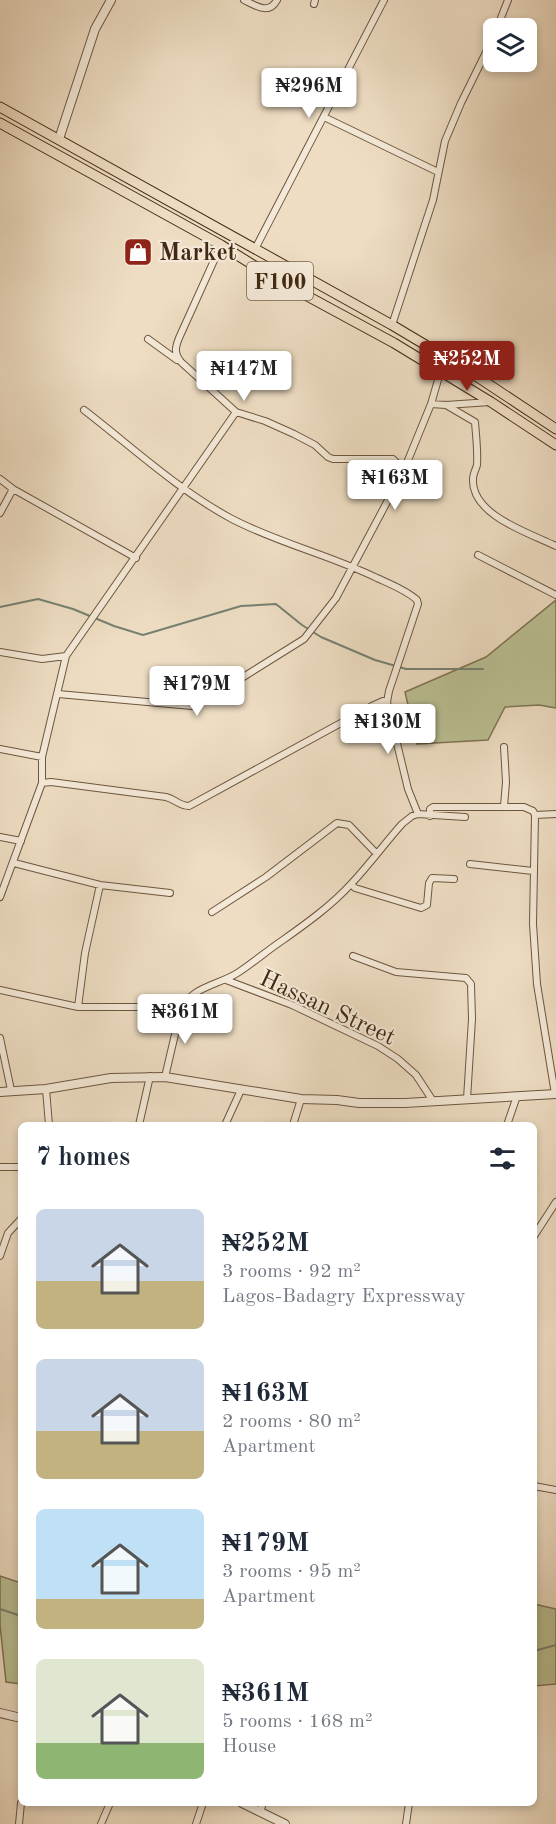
<!DOCTYPE html>
<html lang="en">
<head>
<meta charset="utf-8">
<style>
  :root { --surface:#fff; --page:#f2f2f3; --text:#1f2937; --muted:#747a83; --accent:#8f2418 }
  body { margin:0; font-family:"Old Standard TT",serif; background:var(--page); color:var(--text); height:100vh; display:flex; flex-direction:column; font-size:22px; white-space:nowrap }
  * { box-sizing:border-box; margin:0 }
  p { font-size:20px; color:var(--muted) }
  .icon { flex:none; width:33px; height:33px; fill:none; stroke:currentColor; stroke-width:2; stroke-linecap:round; stroke-linejoin:round }
  .map { position:relative; flex:1; overflow:hidden }
  .side { position:absolute; left:18px; top:1122px; width:519px; height:684px; display:flex; flex-direction:column; background:var(--surface); border-radius:9px; box-shadow:0 3px 9px #0003 }
  .side>* { flex:none }
  .fabs { position:absolute; left:483px; top:18px; display:grid; gap:12px }
  .fabs a { display:grid; place-items:center; width:54px; height:54px; border-radius:9px; background:var(--surface); box-shadow:0 3px 9px #0003; font-size:30px }
  .price { position:absolute; translate:-50% -51px; padding:0 14px; border-radius:6px; background:#fff; color:#222; font-size:20px; line-height:39px; filter:drop-shadow(0 2px 3px #0008) }
  .price::after { content:''; position:absolute; left:50%; top:36px; width:18px; height:14px; margin-left:-9px; background:inherit; clip-path:polygon(0 0,100% 0,50% 100%) }
  .price.active { background:var(--accent); color:#fff }
  ul { padding:0; list-style:none }
  li { display:flex; align-items:center; gap:18px; height:150px; padding:0 18px }
  li span { display:grid; place-items:center; flex:none; width:168px; height:120px; border-radius:9px; color:#555 }
  li>.icon { margin-inline-start:auto }
  span .icon { width:72px; height:72px; fill:#fffc; stroke-width:1 }
  li b { font-size:26px }
  h2 { display:flex; justify-content:space-between; align-items:center; height:72px; padding:0 18px; font-size:26px }
  .map>svg:first-child { display:block }
</style>
</head>
<body>
<div class="map">
<svg width="556" height="1824" viewBox="0 0 556 1824">
  <rect width="100%" height="100%" fill="#eeddc3"/>
  <filter id="stains"><feTurbulence type="fractalNoise" baseFrequency=".00333" numOctaves="4"/><feColorMatrix values="0 0 0 0 .2 0 0 0 0 .09 0 0 0 0 .02 0 0 0 .5 -.17"/></filter>
  <radialGradient id="worn" r=".72"><stop offset=".6" stop-color="#630" stop-opacity="0"/><stop offset="1" stop-color="#630" stop-opacity=".3"/></radialGradient>
  <path fill="#bac093" stroke="#7e7453" stroke-width="1.5" d="M 556,600 L 556,708 L 539,705 L 505,707 L 488,740 L 417,744 L 405,692 L 486,657 Z
    M 0,1576 L 21,1583 L 21,1684 L 6,1682 L 0,1625 Z
    M 534,1604 L 556,1609 L 556,1684 L 534,1686 Z"/>
  <g fill="none" stroke-linecap="round" stroke-linejoin="round">
    <path stroke="#768172" stroke-width="2" d="M 0,607 L 38,599 L 73,609 L 114,626 L 143,635 L 241,606 L 276,604 L 302,625 L 321,637 L 375,660 L 406,669 L 483,669
      M 0,1609 L 21,1616
      M 534,1651 L 556,1645"/>
    <g stroke="#6d563f" stroke-width="8">
      <path id="minor" d="M 244,0 C 256,6 269,15 277,0
        M 314,4 L 315,0
        M 497,28 L 508,0
        M 324,117 L 438,172
        M 221,245 L 179,338 C 175,348 174,353 181,362 L 236,412 L 265,421 L 294,434 L 315,445 L 328,457 L 333,459 L 393,459 L 404,470
        M 255,249 L 384,0
        M 392,325 L 433,200 L 445,141 L 461,103 L 494,36
        M 148,339 L 177,360
        M 431,404 L 446,405 L 490,402
        M 446,405 L 475,422 C 476,436 478,451 477,465 C 476,469 473,474 473,479 C 471,515 529,533 556,546
        M 84,410 C 132,447 178,490 232,519 C 278,543 330,555 377,578 C 390,584 406,590 417,600 L 418,604 L 389,691 L 387,702 L 408,789 L 418,814
        M 0,479 L 13,489 L 136,558
        M 0,513 L 13,489
        M 478,555 L 556,595
        M 0,652 L 42,659 L 66,656
        M 58,694 L 192,706 L 221,691 L 304,639 L 336,598 L 404,470 L 431,404 L 440,373
        M 504,747 L 506,782 L 504,806
        M 0,749 L 42,757
        M 42,783 L 51,782 L 166,797 C 175,799 179,806 189,806 L 372,706 L 383,701 L 387,702
        M 535,815 L 533,924 L 537,984 L 555,1094
        M 430,816 L 430,809 L 433,807 L 524,807 L 533,811 L 535,815 L 556,814
        M 0,837 L 21,841
        M 14,863 L 100,885 L 170,893
        M 470,864 L 533,871
        M 351,884 L 355,888 L 421,908 L 427,905 L 429,883 L 432,878 L 454,879
        M 0,897 L 42,783 L 42,757 L 66,656 L 236,412
        M 212,912 L 266,877 L 337,823 L 349,825 L 376,853
        M 353,956 L 396,972 L 466,978 L 471,984 L 472,1019 L 467,1099
        M 226,980 L 292,1005 L 378,1046 L 398,1059 L 416,1075 L 433,1101
        M 0,990 L 78,1007 L 182,1007
        M 78,1007 L 85,953 L 100,885
        M 0,1038 L 11,1090
        M 165,1077 L 180,1013 C 189,986 218,986 239,972 C 254,962 268,950 283,940 C 307,923 332,905 351,884 C 369,865 385,843 402,824 L 412,816 L 418,814 L 465,817
        M 46,1089 L 49,1125
        M 139,1125 L 150,1076
        M 225,1125 L 241,1090
        M 293,1125 L 301,1099
        M 507,1125 L 517,1096
        M 0,1167 L 21,1167
        M 534,1236 L 556,1202
        M 0,1256 L 8,1233 L 21,1219
        M 534,1486 L 556,1490
        M 260,1812 L 263,1803
        M 19,1824 L 21,1803
        M 101,1824 L 110,1803
        M 196,1824 L 203,1803
        M 406,1824 L 409,1803"/>
    </g>
    <g stroke="#6d563f" stroke-width="10">
      <path id="tertiary" d="M 59,139 L 95,29 L 111,0
        M 0,1092 L 46,1089 L 111,1078 L 165,1077 L 301,1099 L 337,1100 L 359,1103 L 405,1103 L 556,1094
        M 0,1713 L 21,1718
        M 242,1803 L 285,1824"/>
    </g>
    <g stroke="#422913" stroke-width="11">
      <path id="trunk" d="M 0,107 L 392,325 L 464,368 L 556,429
        M 0,123 L 221,245 L 274,278 L 394,343 L 491,402 L 556,445"/>
    </g>
    <use href="#minor" stroke="#f4e9d8" stroke-width="6"/>
    <use href="#tertiary" stroke="#f4e9d8" stroke-width="8"/>
    <use href="#trunk" stroke="#eeddc3" stroke-width="9"/>
  </g>
  <defs>
    <g id="shop-square" transform="scale(1.5)"><rect x="-9" y="-9" width="18" height="18" rx="4" fill="#8f2418" stroke="#f4e9d8"/><path d="M-5-2.5h2.3a2.7 3.5 0 0 1 5.4 0H5L5.5 6h-11ZM-1.5-2.5h3a1.5 2.3 0 0 0-3 0Z" fill="#fff"/></g>
  </defs>
  <g fill-rule="evenodd">
    <use href="#shop-square" x="138" y="252"/>
  </g>
  <g text-anchor="middle" stroke-width="4.5" stroke-linejoin="round" paint-order="stroke">
    <rect fill="#f4e9d8" stroke="#77634e" stroke-width="1.5" x="247" y="262" width="66" height="38" rx="4.5"/>
    <g font-size="22" font-weight="bold" fill="#422913">
      <text x="280" y="289">F100</text>
    </g>
    <g font-size="24" font-weight="bold" fill="#422913" stroke="#f4e9d8" text-anchor="start">
      <text x="159" y="260">Market</text>
    </g>
    <g font-size="24" fill="#422913" stroke="#f4e9d8">
      <text transform="translate(328 1007) rotate(25)" y="8">Hassan Street</text>
    </g>
  </g>
  <rect width="100%" height="100%" filter="url(#stains)"/>
  <rect width="100%" height="100%" fill="url(#worn)"/>
</svg>
<div class="fabs">
<a><svg class="icon" aria-label="layers" viewBox="0 0 24 24"><path d="M12 4l9 5-9 5-9-5zM3 14l9 5 9-5"/></svg></a>
</div>
<b class="price" style="left:309px;top:119px">₦296M</b>
<b class="price active" style="left:467px;top:392px">₦252M</b>
<b class="price" style="left:244px;top:402px">₦147M</b>
<b class="price" style="left:395px;top:511px">₦163M</b>
<b class="price" style="left:197px;top:717px">₦179M</b>
<b class="price" style="left:388px;top:755px">₦130M</b>
<b class="price" style="left:185px;top:1045px">₦361M</b>
<section class="side">
<h2>7 homes<svg class="icon" aria-label="filters" viewBox="0 0 24 24"><path d="M4 7h16M4 17h16"/><circle cx="9" cy="7" r="2"/><circle cx="15" cy="17" r="2"/></svg></h2>
<ul>
<li><span style="background:linear-gradient(#c9d6e8 60%,#c2b280 0)"><svg class="icon" aria-label="home" viewBox="0 0 24 24"><path d="M3 11l9-7 9 7M6 9v11h12V9"/></svg></span><div><b>₦252M</b><p>3 rooms · 92 m²</p><p>Lagos-Badagry Expressway</p></div></li>
<li><span style="background:linear-gradient(#c9d6e8 60%,#c2b280 0)"><svg class="icon" aria-label="home" viewBox="0 0 24 24"><path d="M3 11l9-7 9 7M6 9v11h12V9"/></svg></span><div><b>₦163M</b><p>2 rooms · 80 m²</p><p>Apartment</p></div></li>
<li><span style="background:linear-gradient(#bfe0f5 75%,#c2b280 0)"><svg class="icon" aria-label="home" viewBox="0 0 24 24"><path d="M3 11l9-7 9 7M6 9v11h12V9"/></svg></span><div><b>₦179M</b><p>3 rooms · 95 m²</p><p>Apartment</p></div></li>
<li><span style="background:linear-gradient(#dfe7d0 70%,#8fb573 0)"><svg class="icon" aria-label="home" viewBox="0 0 24 24"><path d="M3 11l9-7 9 7M6 9v11h12V9"/></svg></span><div><b>₦361M</b><p>5 rooms · 168 m²</p><p>House</p></div></li>
</ul>
</section>
</div>
</body>
</html>
